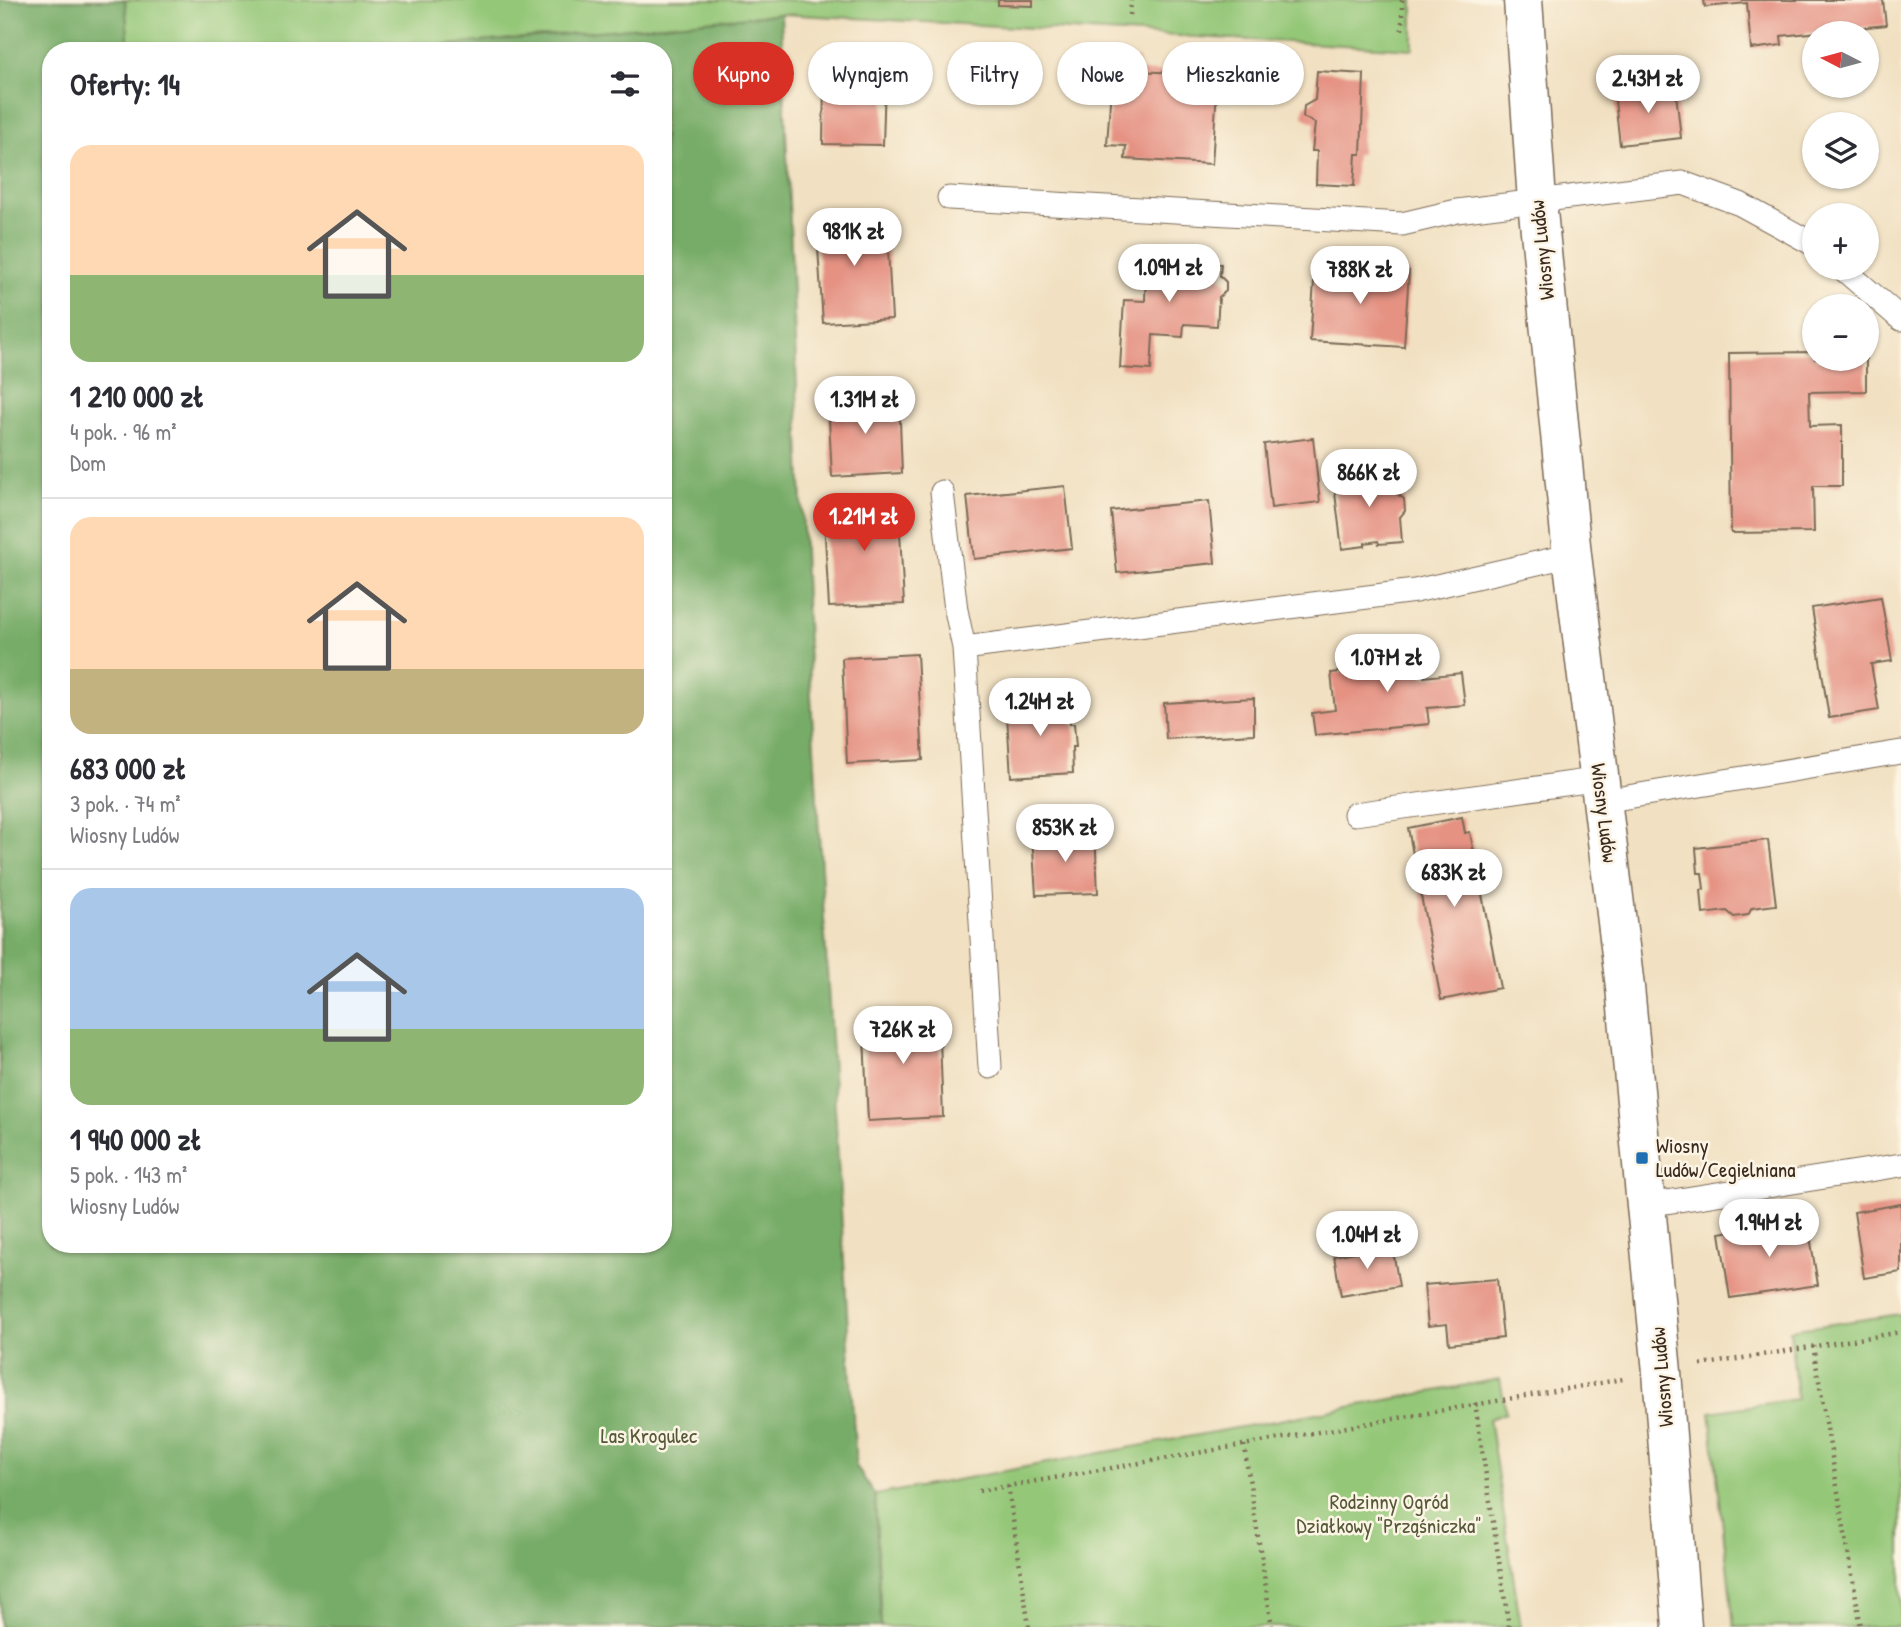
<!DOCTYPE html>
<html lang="pl">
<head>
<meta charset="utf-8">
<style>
  :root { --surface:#fff; --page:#f2f2f3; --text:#2b2b33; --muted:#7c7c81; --line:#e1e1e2; --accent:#d93025 }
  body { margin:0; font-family:"Patrick Hand",sans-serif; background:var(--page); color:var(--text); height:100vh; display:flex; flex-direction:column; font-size:26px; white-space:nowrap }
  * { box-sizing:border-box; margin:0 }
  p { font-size:23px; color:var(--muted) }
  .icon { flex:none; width:38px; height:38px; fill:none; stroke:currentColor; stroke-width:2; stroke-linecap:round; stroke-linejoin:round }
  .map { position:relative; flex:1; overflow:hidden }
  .details { position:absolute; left:42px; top:42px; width:630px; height:1211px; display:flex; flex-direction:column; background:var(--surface); border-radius:28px; box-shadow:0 2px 5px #0004 }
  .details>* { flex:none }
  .banner { position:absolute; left:693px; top:42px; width:665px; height:63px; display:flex; gap:14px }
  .needle { width:46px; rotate:276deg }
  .buttons { position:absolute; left:1802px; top:21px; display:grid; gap:14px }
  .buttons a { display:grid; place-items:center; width:77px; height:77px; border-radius:50%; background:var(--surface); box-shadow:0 2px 5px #0004; font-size:35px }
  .price { position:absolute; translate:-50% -60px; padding:0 16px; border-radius:24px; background:#fff; color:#222; font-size:23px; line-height:46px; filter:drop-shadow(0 2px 4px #0008) }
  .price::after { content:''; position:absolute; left:50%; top:42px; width:21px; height:16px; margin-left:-10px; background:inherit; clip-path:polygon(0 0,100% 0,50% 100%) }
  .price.on { background:var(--accent); color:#fff }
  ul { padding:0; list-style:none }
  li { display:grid; align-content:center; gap:14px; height:371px; padding:0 28px }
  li+li { border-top:2px solid var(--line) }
  li span { display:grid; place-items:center; height:217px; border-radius:21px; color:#555 }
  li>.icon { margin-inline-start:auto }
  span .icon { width:126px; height:126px; fill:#fffc; stroke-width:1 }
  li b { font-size:30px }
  h2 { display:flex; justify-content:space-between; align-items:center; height:84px; padding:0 28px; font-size:30px }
  .chip { padding:0 24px; border-radius:32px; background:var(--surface); box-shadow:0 2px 5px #0004; font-size:24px; line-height:63px }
  .chip.on { background:var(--accent); color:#fff }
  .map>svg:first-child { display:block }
</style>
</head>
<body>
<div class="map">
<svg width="1901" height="1627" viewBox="0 0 1901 1627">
  <rect width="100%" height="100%" fill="#fcf5e5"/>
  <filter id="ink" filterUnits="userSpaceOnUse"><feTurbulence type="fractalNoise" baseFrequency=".0143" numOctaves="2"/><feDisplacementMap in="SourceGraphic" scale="14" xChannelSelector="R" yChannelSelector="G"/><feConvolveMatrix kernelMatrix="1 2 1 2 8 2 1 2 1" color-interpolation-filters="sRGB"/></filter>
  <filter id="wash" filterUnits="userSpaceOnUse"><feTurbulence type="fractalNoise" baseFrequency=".00686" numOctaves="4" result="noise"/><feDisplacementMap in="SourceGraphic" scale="28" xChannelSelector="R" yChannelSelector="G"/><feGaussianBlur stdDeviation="1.57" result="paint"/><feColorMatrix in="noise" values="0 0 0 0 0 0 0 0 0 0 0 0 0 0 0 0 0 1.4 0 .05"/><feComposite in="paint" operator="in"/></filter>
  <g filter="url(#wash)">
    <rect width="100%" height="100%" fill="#f1e0c1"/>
    <path fill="#94c778" stroke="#68784b" stroke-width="2" d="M 125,0 L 1413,0 L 1413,49 L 781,14 L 384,51 L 129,51 Z
      M 1901,1314 L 1901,1627 L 1734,1627 L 1710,1412 L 1797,1399 L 1790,1330 Z
      M 1500,1379 L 1506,1413 L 1489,1419 L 1521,1627 L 881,1627 L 875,1495 Z"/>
    <path fill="#77ac68" stroke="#596b43" stroke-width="2" d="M 0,0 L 125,0 L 129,51 L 51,51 L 51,1244 L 663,1244 L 663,51 L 384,51 L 781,14 L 808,644 L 856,1466 L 875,1495 L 881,1627 L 0,1627 Z"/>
    <g id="blocks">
      <path fill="#e59283" d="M 998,0 L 1033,0 L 1033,6 L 998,5 Z
        M 1704,0 L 1883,0 L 1886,25 L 1781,36 L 1782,45 L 1751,49 L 1747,3 L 1705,7 Z
        M 1113,58 L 1138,59 L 1138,71 L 1218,75 L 1212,164 L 1125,159 L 1126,146 L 1107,145 Z
        M 1317,71 L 1364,74 L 1361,154 L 1356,154 L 1354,186 L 1316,184 L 1317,151 L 1312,151 L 1315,123 L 1303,117 L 1304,106 L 1315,100 Z
        M 824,79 L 885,81 L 883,145 L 823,144 Z
        M 1675,84 L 1681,138 L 1620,145 L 1614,92 Z
        M 886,214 L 892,319 L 823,323 L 816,218 Z
        M 1147,245 L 1175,246 L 1174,263 L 1221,264 L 1220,276 L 1226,282 L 1226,291 L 1219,297 L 1217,326 L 1184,324 L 1183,337 L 1153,335 L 1151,370 L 1120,368 L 1124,300 L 1145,301 Z
        M 1315,266 L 1409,271 L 1404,347 L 1310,341 Z
        M 1815,352 L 1815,359 L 1866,359 L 1866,391 L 1809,392 L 1810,426 L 1842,425 L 1842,486 L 1813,486 L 1814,532 L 1731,533 L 1729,353 Z
        M 899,395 L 902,473 L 832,477 L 828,399 Z
        M 1313,438 L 1320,502 L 1271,508 L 1264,444 Z
        M 1394,470 L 1397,494 L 1404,499 L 1405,511 L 1400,517 L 1402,542 L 1379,544 L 1378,541 L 1365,543 L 1365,546 L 1342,549 L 1333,477 Z
        M 1065,486 L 1072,548 L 974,559 L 967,496 Z
        M 898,498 L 904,604 L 829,607 L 823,502 Z
        M 1209,501 L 1215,563 L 1117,573 L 1111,511 Z
        M 1881,597 L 1892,661 L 1871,664 L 1879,710 L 1829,718 L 1812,608 Z
        M 1404,642 L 1406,665 L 1422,664 L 1424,677 L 1461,673 L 1465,705 L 1427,708 L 1429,724 L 1315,735 L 1312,713 L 1335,710 L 1331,673 L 1370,669 L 1368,646 Z
        M 917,654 L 923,760 L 847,764 L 842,658 Z
        M 1069,698 L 1070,724 L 1074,724 L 1076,747 L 1072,747 L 1073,773 L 1011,777 L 1006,701 L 1030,700 L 1030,703 L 1045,702 L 1045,699 Z
        M 1254,698 L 1254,734 L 1166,739 L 1164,703 Z
        M 1462,817 L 1465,833 L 1470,832 L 1500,988 L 1441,1000 L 1408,828 Z
        M 1095,832 L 1098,893 L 1036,895 L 1032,835 Z
        M 1768,840 L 1776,905 L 1752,908 L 1748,915 L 1734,917 L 1727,911 L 1703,914 L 1701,890 L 1704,889 L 1702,873 L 1698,873 L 1696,848 Z
        M 939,1012 L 943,1117 L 868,1121 L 863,1016 Z
        M 1901,1204 L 1901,1272 L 1864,1278 L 1854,1212 Z
        M 1807,1218 L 1818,1285 L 1730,1298 L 1720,1233 Z
        M 1392,1245 L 1399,1286 L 1341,1296 L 1334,1256 Z
        M 1497,1279 L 1503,1338 L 1449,1344 L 1447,1324 L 1428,1326 L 1424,1285 Z"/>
    </g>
  </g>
  <g filter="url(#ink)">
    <use href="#blocks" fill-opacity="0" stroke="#7b6a57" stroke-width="2"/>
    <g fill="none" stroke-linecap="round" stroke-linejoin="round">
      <g stroke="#7b6a57" stroke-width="25">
        <path id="service" d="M 949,198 L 1402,224 L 1457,211 L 1683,183 L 1740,204 L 1815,245
          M 1842,268 L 1901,319
          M 942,492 L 956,610 L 964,648
          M 1603,801 L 1901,752
          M 1355,814 L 1600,779
          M 990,1067 L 964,648 L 1415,591 L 1572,555
          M 1647,1205 L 1901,1165"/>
      </g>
      <g stroke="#7b6a57" stroke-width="41">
        <path id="tertiary" d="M 1523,0 L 1537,201 L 1572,555 L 1625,987 L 1662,1372 L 1682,1627"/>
      </g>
      <path stroke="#7b6a57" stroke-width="4.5" stroke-dasharray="2 5" stroke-linecap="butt" d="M 1402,0 L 1402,31
        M 1130,15 L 1131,0
        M 1813,1346 L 1861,1627
        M 1701,1365 L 1901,1332
        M 1475,1403 L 1509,1627
        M 1244,1445 L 1272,1627
        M 1008,1486 L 1029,1627
        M 979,1491 L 1623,1379"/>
      <use href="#service" stroke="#fff" stroke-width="23"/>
      <use href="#tertiary" stroke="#fff" stroke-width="38"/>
    </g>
  </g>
  <rect fill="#1f6fb2" stroke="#fcf5e5" stroke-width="2.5" x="1635" y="1151" width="14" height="14" rx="3.5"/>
  <g text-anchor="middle" stroke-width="5" stroke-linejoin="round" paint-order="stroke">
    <g font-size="21" fill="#3b2a1e" stroke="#fcf5e5">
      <text transform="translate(1542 250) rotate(-96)" y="7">Wiosny Ludów</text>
      <text transform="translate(1604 813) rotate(83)" y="7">Wiosny Ludów</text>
      <text transform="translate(1662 1377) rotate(-95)" y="7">Wiosny Ludów</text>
    </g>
    <g font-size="21" fill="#3b2a1e" stroke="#fcf5e5" text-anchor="start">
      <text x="1656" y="1153">Wiosny<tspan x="1656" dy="24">Ludów/Cegielniana</tspan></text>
    </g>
    <g font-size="21" fill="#565939" stroke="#fcf5e5">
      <text x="649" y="1443">Las Krogulec</text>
      <text x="1389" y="1509">Rodzinny Ogród<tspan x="1389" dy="24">Działkowy "Prząśniczka"</tspan></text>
    </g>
  </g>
</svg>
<div class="buttons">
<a><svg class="needle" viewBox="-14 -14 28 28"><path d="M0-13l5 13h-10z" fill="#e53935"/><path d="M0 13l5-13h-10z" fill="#7c7c81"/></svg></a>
<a><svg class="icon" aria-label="layers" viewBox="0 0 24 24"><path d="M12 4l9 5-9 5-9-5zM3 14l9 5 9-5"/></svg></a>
<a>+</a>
<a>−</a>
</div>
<b class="price" style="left:1648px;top:115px">2.43M zł</b>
<b class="price" style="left:854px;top:268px">981K zł</b>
<b class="price" style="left:1169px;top:304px">1.09M zł</b>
<b class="price" style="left:1360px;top:306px">788K zł</b>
<b class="price" style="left:865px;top:436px">1.31M zł</b>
<b class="price" style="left:1369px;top:509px">866K zł</b>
<b class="price on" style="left:864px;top:553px">1.21M zł</b>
<b class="price" style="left:1387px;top:694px">1.07M zł</b>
<b class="price" style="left:1040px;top:738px">1.24M zł</b>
<b class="price" style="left:1065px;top:864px">853K zł</b>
<b class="price" style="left:1454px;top:909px">683K zł</b>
<b class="price" style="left:903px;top:1066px">726K zł</b>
<b class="price" style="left:1769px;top:1259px">1.94M zł</b>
<b class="price" style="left:1367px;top:1271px">1.04M zł</b>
<div class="banner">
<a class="chip on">Kupno</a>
<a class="chip">Wynajem</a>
<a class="chip">Filtry</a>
<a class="chip">Nowe</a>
<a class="chip">Mieszkanie</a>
</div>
<section class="details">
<h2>Oferty: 14<svg class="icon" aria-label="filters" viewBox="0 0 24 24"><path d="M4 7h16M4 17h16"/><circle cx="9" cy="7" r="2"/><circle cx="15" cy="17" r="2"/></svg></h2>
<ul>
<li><span style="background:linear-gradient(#ffd9b3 60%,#8fb573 0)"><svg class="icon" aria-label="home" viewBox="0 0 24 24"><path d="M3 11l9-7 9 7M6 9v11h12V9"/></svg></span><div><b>1 210 000 zł</b><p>4 pok. · 96 m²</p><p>Dom</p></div></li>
<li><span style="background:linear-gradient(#ffd9b3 70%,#c2b280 0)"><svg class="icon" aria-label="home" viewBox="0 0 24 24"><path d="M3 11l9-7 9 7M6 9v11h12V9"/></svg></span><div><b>683 000 zł</b><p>3 pok. · 74 m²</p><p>Wiosny Ludów</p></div></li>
<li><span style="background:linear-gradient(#a9c7e8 65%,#8fb573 0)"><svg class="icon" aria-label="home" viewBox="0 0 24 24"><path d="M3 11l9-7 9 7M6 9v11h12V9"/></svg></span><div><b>1 940 000 zł</b><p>5 pok. · 143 m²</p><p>Wiosny Ludów</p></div></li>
</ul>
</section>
</div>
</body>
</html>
